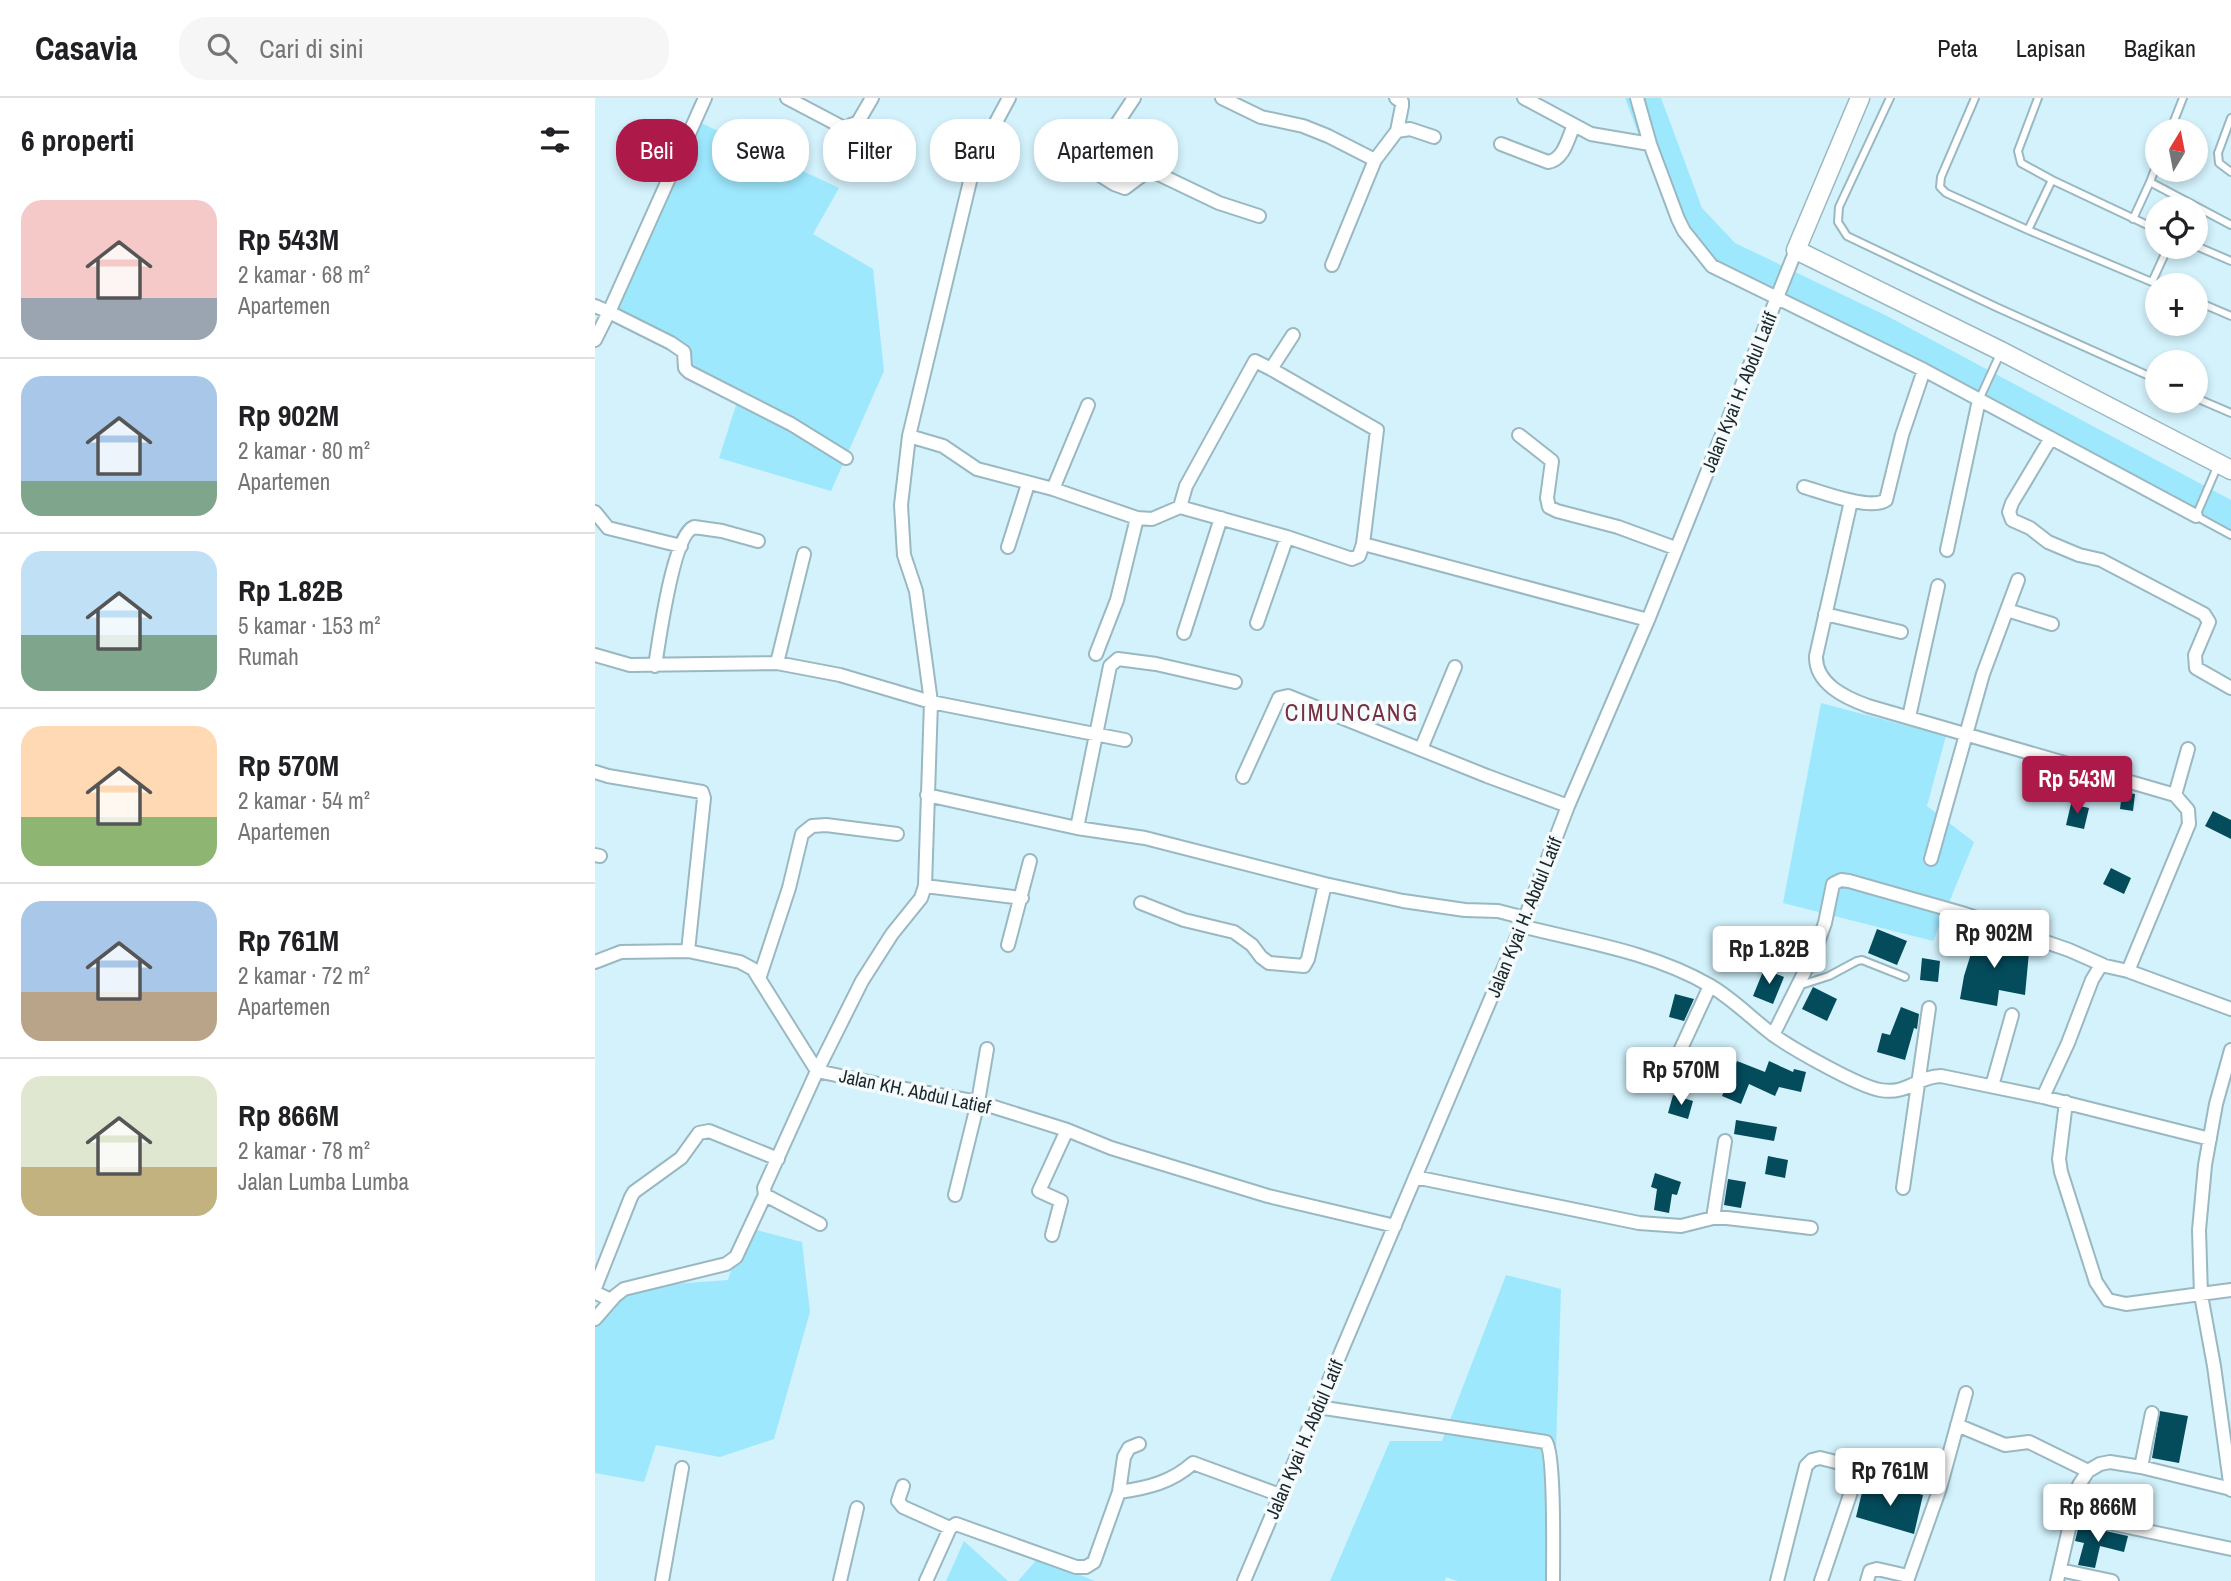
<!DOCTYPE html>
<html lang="id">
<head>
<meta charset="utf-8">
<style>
  :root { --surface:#fff; --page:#f6f6f6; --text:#202124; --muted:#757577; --line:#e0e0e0; --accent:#ad1a4a }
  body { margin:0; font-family:"Archivo Narrow",sans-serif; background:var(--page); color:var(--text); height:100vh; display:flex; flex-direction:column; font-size:26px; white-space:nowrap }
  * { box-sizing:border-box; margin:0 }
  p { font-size:23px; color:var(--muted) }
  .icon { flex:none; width:38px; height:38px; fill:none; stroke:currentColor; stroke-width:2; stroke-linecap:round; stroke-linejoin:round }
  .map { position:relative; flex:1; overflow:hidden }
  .drawer { display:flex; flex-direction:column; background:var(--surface); width:595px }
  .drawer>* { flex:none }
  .banner { position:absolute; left:21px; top:21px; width:665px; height:63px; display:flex; gap:14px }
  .needle { width:46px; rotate:10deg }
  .tools { position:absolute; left:1550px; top:21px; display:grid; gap:14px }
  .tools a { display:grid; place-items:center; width:63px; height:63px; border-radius:50%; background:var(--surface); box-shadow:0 4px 10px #0003; font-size:35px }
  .price { position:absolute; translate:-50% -60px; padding:0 16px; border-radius:7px; background:#fff; color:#222; font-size:23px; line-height:46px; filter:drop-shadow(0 2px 4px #0008) }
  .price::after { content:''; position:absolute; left:50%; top:42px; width:21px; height:16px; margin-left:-10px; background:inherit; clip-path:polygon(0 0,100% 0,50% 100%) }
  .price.current { background:var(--accent); color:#fff }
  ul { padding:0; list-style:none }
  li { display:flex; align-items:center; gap:21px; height:175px; padding:0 21px }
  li+li { border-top:2px solid var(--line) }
  li span { display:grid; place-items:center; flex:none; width:196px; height:140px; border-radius:21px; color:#555 }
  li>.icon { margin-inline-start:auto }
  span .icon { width:84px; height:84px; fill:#fffc; stroke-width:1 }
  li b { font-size:30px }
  h2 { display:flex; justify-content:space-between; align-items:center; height:84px; padding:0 21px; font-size:30px }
  .pill { padding:0 24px; border-radius:28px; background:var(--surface); box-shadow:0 4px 10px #0003; font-size:24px; line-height:63px }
  .pill.current { background:var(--accent); color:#fff }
  header { display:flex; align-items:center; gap:42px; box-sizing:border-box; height:98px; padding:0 35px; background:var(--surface); border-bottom:2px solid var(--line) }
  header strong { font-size:33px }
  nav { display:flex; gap:38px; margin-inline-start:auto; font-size:24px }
  .search { width:490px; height:63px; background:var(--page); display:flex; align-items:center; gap:18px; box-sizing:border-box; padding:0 24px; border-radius:28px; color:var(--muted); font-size:26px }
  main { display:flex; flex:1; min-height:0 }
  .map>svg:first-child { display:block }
</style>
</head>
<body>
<header>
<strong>Casavia</strong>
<div class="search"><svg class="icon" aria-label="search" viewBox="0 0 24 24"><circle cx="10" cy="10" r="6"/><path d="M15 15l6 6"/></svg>Cari di sini</div>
<nav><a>Peta</a><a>Lapisan</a><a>Bagikan</a></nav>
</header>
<main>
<section class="drawer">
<h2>6 properti<svg class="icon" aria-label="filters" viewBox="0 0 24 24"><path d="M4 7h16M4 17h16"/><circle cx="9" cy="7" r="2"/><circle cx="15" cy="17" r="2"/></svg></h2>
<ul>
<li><span style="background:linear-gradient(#f6c9c9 70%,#9aa5b1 0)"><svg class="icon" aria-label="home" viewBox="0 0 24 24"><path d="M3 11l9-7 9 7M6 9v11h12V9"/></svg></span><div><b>Rp 543M</b><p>2 kamar · 68 m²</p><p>Apartemen</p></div></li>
<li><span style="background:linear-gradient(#a9c7e8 75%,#7fa58c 0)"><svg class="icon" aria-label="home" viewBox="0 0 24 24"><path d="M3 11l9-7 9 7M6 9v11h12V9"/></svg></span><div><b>Rp 902M</b><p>2 kamar · 80 m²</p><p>Apartemen</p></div></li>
<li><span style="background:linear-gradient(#bfe0f5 60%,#7fa58c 0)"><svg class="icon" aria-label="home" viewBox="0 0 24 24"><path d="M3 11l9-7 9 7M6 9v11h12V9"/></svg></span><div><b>Rp 1.82B</b><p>5 kamar · 153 m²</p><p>Rumah</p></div></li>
<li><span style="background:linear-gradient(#ffd9b3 65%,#8fb573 0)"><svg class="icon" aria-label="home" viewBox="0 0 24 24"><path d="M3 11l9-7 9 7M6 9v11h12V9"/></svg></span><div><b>Rp 570M</b><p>2 kamar · 54 m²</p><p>Apartemen</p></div></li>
<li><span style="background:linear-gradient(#a9c7e8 65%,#b9a48a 0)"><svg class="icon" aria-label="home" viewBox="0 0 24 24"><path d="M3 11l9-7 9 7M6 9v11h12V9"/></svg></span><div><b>Rp 761M</b><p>2 kamar · 72 m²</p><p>Apartemen</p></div></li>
<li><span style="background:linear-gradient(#dfe7d0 65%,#c2b280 0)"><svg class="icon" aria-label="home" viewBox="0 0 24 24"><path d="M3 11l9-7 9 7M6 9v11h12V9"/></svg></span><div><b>Rp 866M</b><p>2 kamar · 78 m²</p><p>Jalan Lumba Lumba</p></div></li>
</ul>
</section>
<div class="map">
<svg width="1636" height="1483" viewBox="0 0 1636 1483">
  <rect width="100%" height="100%" fill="#d3f2fc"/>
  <path fill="#9ee8fe" d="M 1030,0 L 1066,0 L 1107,110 L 1140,145 L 1294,219 L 1636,402 L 1636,438 L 1277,242 L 1117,171 L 1073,116 Z
    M 102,23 L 244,90 L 218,136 L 278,171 L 289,273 L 236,393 L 124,360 L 143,301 L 86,271 L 97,250 L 11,210 Z
    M 1226,605 L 1351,638 L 1332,708 L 1379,744 L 1338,843 L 1188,805 Z
    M 150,1129 L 207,1144 L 215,1214 L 179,1341 L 125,1359 L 61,1347 L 49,1384 L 0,1375 L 0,1211 L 50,1188 L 133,1182 Z
    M 911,1177 L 966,1191 L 957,1483 L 862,1483 L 851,1479 L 850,1483 L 735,1483 L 795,1343 L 847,1343 Z
    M 369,1443 L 413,1483 L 351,1483 Z
    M 443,1460 L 500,1483 L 423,1483 Z"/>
  <path fill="#044b5c" d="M 1527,694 L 1540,696 L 1538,713 L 1525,711 Z
    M 1476,706 L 1494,710 L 1489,731 L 1471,727 Z
    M 1618,713 L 1636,722 L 1636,741 L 1610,728 Z
    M 1516,770 L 1536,780 L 1529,796 L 1508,786 Z
    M 1384,830 L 1413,840 L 1409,851 L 1434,854 L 1430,897 L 1404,892 L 1402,908 L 1365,901 L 1369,878 Z
    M 1282,831 L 1312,843 L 1302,867 L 1273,855 Z
    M 1327,860 L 1345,863 L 1343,884 L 1325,882 Z
    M 1169,871 L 1189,879 L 1178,906 L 1158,898 Z
    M 1218,889 L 1242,901 L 1232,923 L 1207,911 Z
    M 1080,896 L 1099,901 L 1089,923 L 1074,919 Z
    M 1306,909 L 1324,916 L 1322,931 L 1319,930 L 1310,962 L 1282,954 L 1287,935 L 1295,937 Z
    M 1142,963 L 1170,974 L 1174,963 L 1198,974 L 1199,971 L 1211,974 L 1206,994 L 1184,989 L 1180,998 L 1154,986 L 1146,1006 L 1127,998 Z
    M 1078,997 L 1098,1003 L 1093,1021 L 1073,1015 Z
    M 1141,1022 L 1182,1029 L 1179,1043 L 1139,1036 Z
    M 1173,1058 L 1193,1062 L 1190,1080 L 1170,1076 Z
    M 1060,1075 L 1086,1084 L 1082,1097 L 1077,1096 L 1074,1115 L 1059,1112 L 1062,1091 L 1056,1089 Z
    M 1133,1081 L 1151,1084 L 1146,1110 L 1129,1107 Z
    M 1565,1313 L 1593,1318 L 1584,1365 L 1557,1360 Z
    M 1269,1386 L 1301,1394 L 1302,1390 L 1328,1397 L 1319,1436 L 1261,1419 Z
    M 1484,1427 L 1533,1438 L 1529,1454 L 1505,1448 L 1500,1470 L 1483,1467 L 1489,1445 L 1480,1443 Z"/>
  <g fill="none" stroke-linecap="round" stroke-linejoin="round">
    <g stroke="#9ab8c1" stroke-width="10">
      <path id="lane" d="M 1295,0 L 1244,109 L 1243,124 L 1252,138 L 1401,209 L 1563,282
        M 1380,0 L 1346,79 L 1345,89 L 1351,95 L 1433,132
        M 1443,0 L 1423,53 L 1426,65 L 1457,82 L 1563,132
        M 1636,20 L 1623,55 L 1624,65 L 1636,74
        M 1575,33 L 1588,0
        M 1563,63 L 1555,84 L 1636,127
        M 1457,82 L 1433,132 L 1564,187
        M 1538,121 L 1555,84
        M 1601,148 L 1636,163
        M 1557,184 L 1573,149
        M 1601,203 L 1636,218
        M 1601,300 L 1636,315
        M 1384,302 L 1405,256
        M 1623,367 L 1601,418 L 1636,437
        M 1206,887 L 1234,878 L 1262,863 L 1267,862 L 1310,879"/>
    </g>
    <g stroke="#9ab8c1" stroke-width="16">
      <path id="street" d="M 192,0 L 249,30 L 263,24 L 277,0
        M 414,0 L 392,41 L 376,79 L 314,338 L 306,407 L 309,457 L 321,493 L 336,604 L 330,788 L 326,800 L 297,836 L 267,883 L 222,973 L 293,988 L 383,1004 L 472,1032 L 516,1050 L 673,1098 L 800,1128
        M 539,0 L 509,45 L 495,71 L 519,86 L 530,90 L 550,75 L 557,73 L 624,105 L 664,118
        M 627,0 L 666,19 L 708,28 L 733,38 L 780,62
        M 801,0 L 807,4 L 807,8 L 802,33
        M 929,0 L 996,36 L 1055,46
        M 1042,0 L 1055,46 L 1083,121 L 1089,133 L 1117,168 L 1329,272 L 1601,418
        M 906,46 L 953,64 C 969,62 973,40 979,27
        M 737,167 L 780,62 L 802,33 L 815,31 L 839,39
        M 0,208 L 14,214 L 110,0
        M 0,242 L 14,214 L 76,245 L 89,254 L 90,270 L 94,274 L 196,326 L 251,360
        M 676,271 L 782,332 L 768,446
        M 924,337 L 957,363 L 952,400 L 954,409 L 962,413 L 1023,429 L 1080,450
        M 314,338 L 348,348 L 382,371 L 458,391 L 542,420 L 557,421 L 585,409 L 692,439 L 757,461 L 764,458 L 768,446 L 776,448 L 1053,522
        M 1456,340 L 1417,405 L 1414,414 L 1417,422 L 1435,430 L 1453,444 L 1484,457 L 1506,462 L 1609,516 L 1614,524 L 1600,557 L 1601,570 L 1636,590
        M 1209,389 C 1227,394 1275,413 1291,402 L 1307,337 L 1329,272
        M 458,391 L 493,307
        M 1256,403 L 1221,558 C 1220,586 1251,600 1273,608 L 1580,697
        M 585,409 L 591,388 L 660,263 L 676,271 L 698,237
        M 0,414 L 13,430 L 86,448
        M 413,449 L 433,386
        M 1352,452 L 1384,302
        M 1412,512 L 1457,526
        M 1230,516 L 1306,534
        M 662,525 L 692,439
        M 589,535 L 626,420
        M 501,556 L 522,502 L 542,420
        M 0,557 L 35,567 L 182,565 L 245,577 L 336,604 L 530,642
        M 182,565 L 209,456
        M 60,568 C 64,543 78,437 99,429 L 127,433 L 163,443
        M 1314,619 L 1343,488
        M 826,651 L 860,569
        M 0,674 L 13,678 L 107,694 L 109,700 L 93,853
        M 648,679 L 684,600 L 693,598 L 892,678 L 973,708
        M 332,697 L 482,730 L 550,740 L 730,786 L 808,803 L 870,812 L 903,813 L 930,820
        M 482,730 L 515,568 L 523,561 L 561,566 L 640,584
        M 0,757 L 5,758
        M 1336,761 L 1388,576 L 1423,482
        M 330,788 L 427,800
        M 546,805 L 589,822 L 639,834 L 657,847 L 666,859 L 674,865 L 709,868 L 713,861 L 730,786
        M 926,828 C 989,844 1057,854 1114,887 C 1137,900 1156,920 1177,936 C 1196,950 1263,988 1285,992 C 1313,997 1323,978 1346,978 L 1448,999 L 1615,1041
        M 413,847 L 435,763
        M 0,864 L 26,854 L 93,853 L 145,864 L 158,871 L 222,973 L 169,1090 L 170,1097 L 225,1126
        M 1533,873 L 1594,726 L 1593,712 L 1580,697 L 1593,651
        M 164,881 L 194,790 L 207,736 L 217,728 L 231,727 L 302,736
        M 1178,937 L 1220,853 L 1230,825 L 1238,786 L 1246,782 L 1254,783 L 1370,816 L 1474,852 L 1508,867
        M 1636,952 L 1621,1006 L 1610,1067 L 1604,1132 L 1606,1197 L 1619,1268 L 1636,1392
        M 1071,983 L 1115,888
        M 1397,988 L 1417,917
        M 1448,999 L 1473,945 L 1497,882 L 1506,867 L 1533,873 L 1636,911
        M 1471,1004 L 1464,1061 L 1466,1074 L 1501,1184 L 1513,1202 L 1531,1206 L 1636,1192
        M 820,1079 L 1044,1125 L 1086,1128 L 1118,1120 L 1132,1120 L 1216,1130
        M 1308,1090 L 1334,910
        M 360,1097 L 383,1004 L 392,951
        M 1118,1120 L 1130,1043
        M 457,1137 L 466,1103 L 444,1093 L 472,1032
        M 16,1202 L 1,1195 L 0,1190 L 36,1099 L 39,1094 L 86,1060 L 104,1035 L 114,1033 L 183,1061
        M 0,1221 L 20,1198 L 29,1191 L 131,1166 L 141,1159 L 170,1097
        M 723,1309 L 951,1344 C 960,1356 958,1461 958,1483
        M 1362,1327 L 1410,1347 L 1434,1344 L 1493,1373
        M 1546,1369 L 1557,1315
        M 308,1388 L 303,1403 L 308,1409 L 355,1430
        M 524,1394 C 553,1390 577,1384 598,1365 L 685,1397
        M 1477,1417 L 1636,1451
        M 1465,1472 L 1517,1483
        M 67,1483 L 87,1370
        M 245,1483 L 262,1410
        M 331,1483 L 355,1430 L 361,1426 L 481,1469 L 491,1469 L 499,1464 L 524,1394 L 529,1359 L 534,1350 L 544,1346
        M 649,1483 L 930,820 L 973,708 L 1053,522 L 1201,152
        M 1182,1483 L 1211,1368 L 1217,1362 L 1225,1360 L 1345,1390
        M 1226,1483 L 1264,1370
        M 1272,1483 L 1275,1473 L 1282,1471 L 1313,1478
        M 1312,1483 L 1345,1390 L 1371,1295
        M 1462,1483 L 1484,1387 L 1493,1373 L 1505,1366 L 1515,1364 L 1546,1369 L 1636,1391"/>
    </g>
    <g stroke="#9ab8c1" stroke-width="21">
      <path id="secondary" d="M 1265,0 L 1201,152 L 1406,253 L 1636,372"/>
    </g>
    <use href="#lane" stroke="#fff" stroke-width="6"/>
    <use href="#street" stroke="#fff" stroke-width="12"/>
    <use href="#secondary" stroke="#fff" stroke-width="18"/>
  </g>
  <g text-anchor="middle" stroke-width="7" stroke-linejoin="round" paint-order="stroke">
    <g font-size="19" fill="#1a2629" stroke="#f5fbfd">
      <text transform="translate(1144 294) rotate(-68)" y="7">Jalan Kyai H. Abdul Latif</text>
      <text transform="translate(929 819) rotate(-68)" y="7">Jalan Kyai H. Abdul Latif</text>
      <text transform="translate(320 993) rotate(12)" y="7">Jalan KH. Abdul Latief</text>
      <text transform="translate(709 1341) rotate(-67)" y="7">Jalan Kyai H. Abdul Latif</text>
    </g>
    <g font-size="23" letter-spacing="2" fill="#76303f" stroke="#f5fbfd">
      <text x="757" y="623">CIMUNCANG</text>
    </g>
  </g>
</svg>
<div class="tools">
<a><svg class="needle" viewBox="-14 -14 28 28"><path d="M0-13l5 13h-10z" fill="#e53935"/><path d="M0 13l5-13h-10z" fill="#757577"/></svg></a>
<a><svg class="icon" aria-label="locate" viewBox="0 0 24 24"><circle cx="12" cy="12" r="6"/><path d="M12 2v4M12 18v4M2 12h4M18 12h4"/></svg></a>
<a>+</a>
<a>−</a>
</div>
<b class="price current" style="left:1482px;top:718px">Rp 543M</b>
<b class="price" style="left:1399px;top:872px">Rp 902M</b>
<b class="price" style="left:1174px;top:888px">Rp 1.82B</b>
<b class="price" style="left:1086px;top:1009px">Rp 570M</b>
<b class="price" style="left:1295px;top:1410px">Rp 761M</b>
<b class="price" style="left:1503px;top:1446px">Rp 866M</b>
<div class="banner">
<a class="pill current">Beli</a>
<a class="pill">Sewa</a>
<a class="pill">Filter</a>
<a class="pill">Baru</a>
<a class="pill">Apartemen</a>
</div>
</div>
</main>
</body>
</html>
